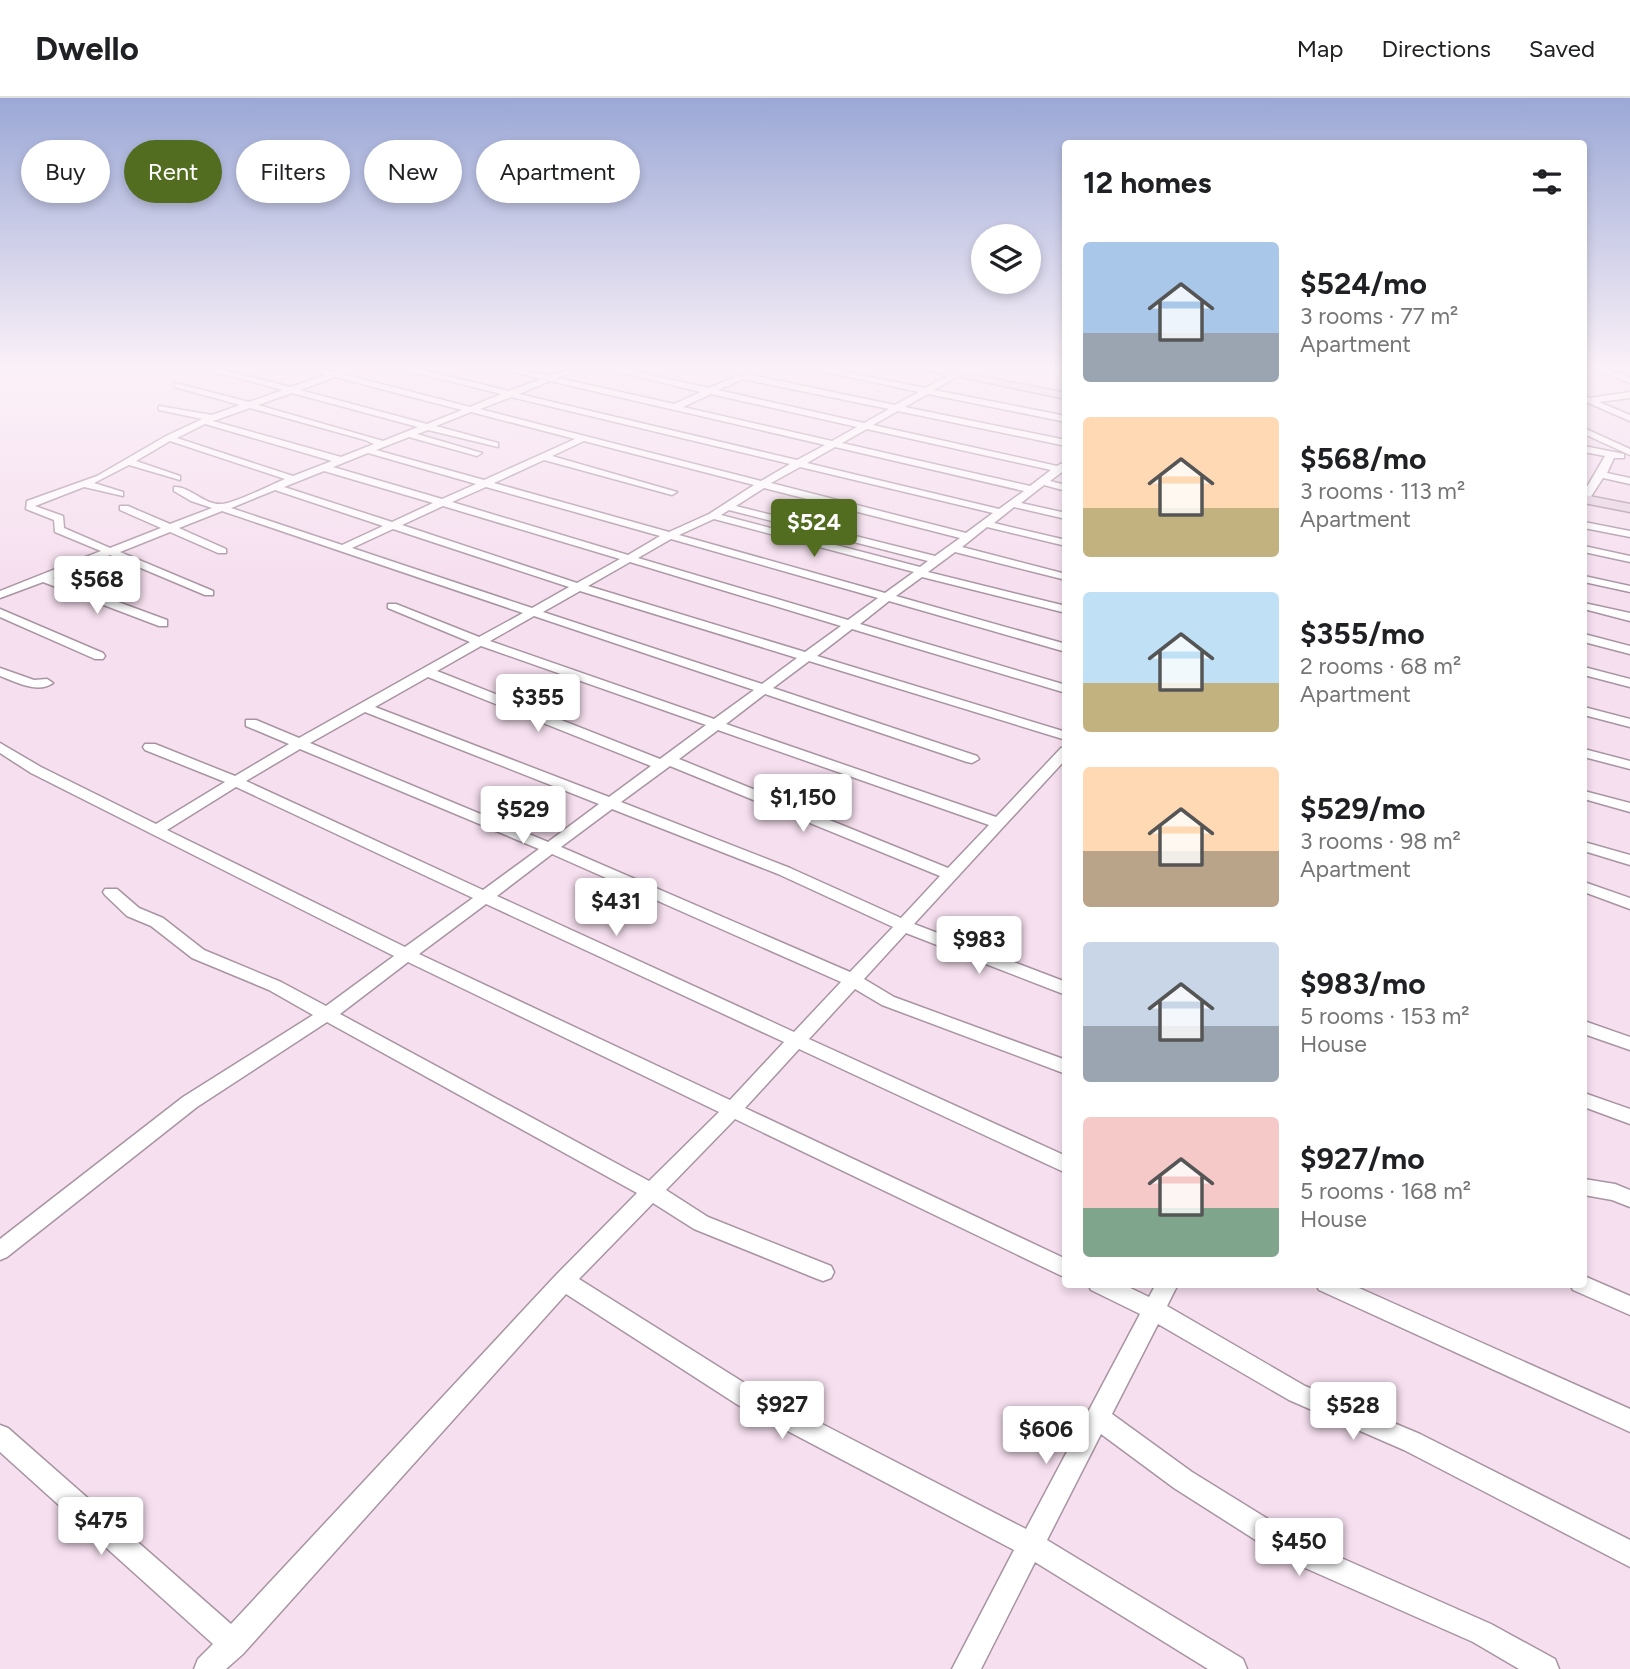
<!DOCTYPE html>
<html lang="en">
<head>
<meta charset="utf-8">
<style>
  :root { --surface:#fff; --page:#f2f2f2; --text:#202124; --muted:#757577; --line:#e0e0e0; --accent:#536d20 }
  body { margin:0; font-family:Figtree,sans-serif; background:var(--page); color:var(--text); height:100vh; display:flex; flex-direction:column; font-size:26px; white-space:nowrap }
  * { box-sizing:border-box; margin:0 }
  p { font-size:23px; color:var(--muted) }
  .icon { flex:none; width:38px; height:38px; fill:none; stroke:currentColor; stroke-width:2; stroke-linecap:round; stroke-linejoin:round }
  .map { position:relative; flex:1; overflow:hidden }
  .drawer { position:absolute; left:1062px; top:42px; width:525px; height:1148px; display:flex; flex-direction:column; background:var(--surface); border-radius:7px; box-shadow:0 4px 10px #0003 }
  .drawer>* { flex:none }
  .banner { position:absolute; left:21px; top:42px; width:665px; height:63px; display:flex; gap:14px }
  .tools { position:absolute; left:971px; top:126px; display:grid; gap:14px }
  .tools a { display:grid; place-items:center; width:70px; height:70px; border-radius:50%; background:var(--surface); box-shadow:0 4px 10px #0003; font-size:35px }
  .price { position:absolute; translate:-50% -60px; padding:0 16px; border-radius:7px; background:#fff; color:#222; font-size:23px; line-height:46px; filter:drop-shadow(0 2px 4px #0008) }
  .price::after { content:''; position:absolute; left:50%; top:42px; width:21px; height:16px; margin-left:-10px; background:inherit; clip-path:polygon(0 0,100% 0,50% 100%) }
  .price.active { background:var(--accent); color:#fff }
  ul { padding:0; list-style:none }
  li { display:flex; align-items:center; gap:21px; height:175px; padding:0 21px }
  li span { display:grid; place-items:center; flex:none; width:196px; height:140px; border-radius:7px; color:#555 }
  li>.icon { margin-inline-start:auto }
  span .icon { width:84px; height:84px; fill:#fffc; stroke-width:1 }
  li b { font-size:30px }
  h2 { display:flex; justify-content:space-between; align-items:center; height:84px; padding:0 21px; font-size:30px }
  .pill { padding:0 24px; border-radius:32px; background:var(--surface); box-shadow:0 4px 10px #0003; font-size:24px; line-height:63px }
  .pill.active { background:var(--accent); color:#fff }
  header { display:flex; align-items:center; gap:42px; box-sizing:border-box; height:98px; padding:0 35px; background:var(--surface); border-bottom:2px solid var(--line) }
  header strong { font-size:33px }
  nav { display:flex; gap:38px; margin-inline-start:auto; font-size:24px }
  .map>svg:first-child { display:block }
</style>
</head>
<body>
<header>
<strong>Dwello</strong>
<nav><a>Map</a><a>Directions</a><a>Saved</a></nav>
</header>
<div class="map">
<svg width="1630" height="1571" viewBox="0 0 1630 1571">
  <rect width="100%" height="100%" fill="#f6dfef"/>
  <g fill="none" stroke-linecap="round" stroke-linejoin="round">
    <g stroke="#a894a2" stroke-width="3">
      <path id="minor" d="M 215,270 L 291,289 L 326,277 L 305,270 L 334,274 L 345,270 L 357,270 L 343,276 L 470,309 L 501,296 L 398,270 L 413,270 L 509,293 L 541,281 L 501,270 C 517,270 531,276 547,277 C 557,278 568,270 580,270 L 558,280 L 674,306 L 701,294 L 602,270 L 618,270 L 709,290 L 751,272 L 755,274 L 751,277 L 895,307 L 919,294 L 807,270 L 824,270 L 925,290 L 961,270 L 971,270 L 934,292 L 1066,318 L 1066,324 L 928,296 L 905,309 L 1066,342 L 1066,348 L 898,313 L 873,327 L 1057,368 L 1066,363 L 1066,371 L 1050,383 L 1066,387 L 1066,393 L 1044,387 L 1021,405 L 1066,415 L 1066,421 L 1014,409 L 994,425 L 1066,442 L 1066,448 L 987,429 L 962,449 L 1066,476 L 1066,482 L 955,454 L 928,474 L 1066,508 L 1066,515 L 922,479 L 896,498 L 1066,546 L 1066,554 L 889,503 L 860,526 L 1066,587 L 1066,595 L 852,531 L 817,558 L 1066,634 L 1066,642 L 809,563 L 773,590 L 977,658 L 979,661 L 972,665 L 967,664 L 765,596 L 726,626 L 996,719 L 1061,650 L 1066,649 L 1066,661 L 914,826 L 1066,884 L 1066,897 L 906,835 L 864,881 L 894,899 L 1066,962 L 1066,976 L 882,907 L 855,891 L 809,941 L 1066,1058 L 1066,1075 L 799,951 L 745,1010 L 1066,1161 L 1066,1180 L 735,1021 L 666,1092 L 708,1119 L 831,1168 L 834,1174 L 831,1180 L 823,1183 L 815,1180 L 694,1131 L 653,1105 L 579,1181 L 754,1291 L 1026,1431 L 1140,1216 L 1091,1192 L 1088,1186 L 1122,1186 L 1149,1199 L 1156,1186 L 1178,1186 L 1167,1208 L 1305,1288 L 1420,1336 L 1630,1442 L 1630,1469 L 1404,1352 L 1289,1302 L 1158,1226 L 1112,1316 L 1192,1374 L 1305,1444 L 1491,1526 L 1555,1561 L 1559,1571 L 1519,1571 L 1473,1544 L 1287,1462 L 1174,1390 L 1101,1336 L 1047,1442 L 1243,1561 L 1247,1571 L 1208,1571 L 1035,1464 L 981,1571 L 952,1571 L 1014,1452 L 738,1307 L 566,1196 L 243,1556 L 226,1571 L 194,1571 L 198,1561 L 213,1546 L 0,1354 L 0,1327 L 8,1330 L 231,1526 L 556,1177 L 637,1095 L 327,924 L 197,1009 L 7,1159 L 0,1162 L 0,1141 L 183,999 L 313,917 L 269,892 L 192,860 L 151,828 L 127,818 L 105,797 L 103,794 L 105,791 L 117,791 L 139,810 L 163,820 L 204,852 L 281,884 L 326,908 L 394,858 L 31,675 L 0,655 L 0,645 L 41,669 L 156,726 L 225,684 L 145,652 L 143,649 L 145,646 L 155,646 L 235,678 L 289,646 L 246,628 L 246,622 L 256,622 L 299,640 L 470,544 L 388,510 L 388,506 L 396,506 L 479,539 L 523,515 L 222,413 L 179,430 L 226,451 L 226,455 L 218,455 L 170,434 L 120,454 L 213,493 L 213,497 L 205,497 L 110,457 L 53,480 L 167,522 L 167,528 L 159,528 L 43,484 L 0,500 L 0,493 L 101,453 L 55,434 L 54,422 L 26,411 L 27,403 L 97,378 L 166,338 L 202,321 L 159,312 L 159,308 L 212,317 L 240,307 L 175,289 L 175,285 L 249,304 L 283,292 L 215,274 ZM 335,279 L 462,312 L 427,326 L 300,292 ZM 743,281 L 889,311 L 864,325 L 718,292 ZM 550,283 L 825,347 L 797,362 L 519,296 ZM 292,295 L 418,329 L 383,343 L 258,307 ZM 711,296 L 857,329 L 832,343 L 683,309 ZM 511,299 L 790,366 L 761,383 L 480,311 ZM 250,310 L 365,342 L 374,346 L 341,359 L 213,323 ZM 471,314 L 575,341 L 484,382 L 376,352 L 409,339 L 477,358 L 482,355 L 417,336 L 428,332 L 498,349 L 498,345 L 436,328 ZM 205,326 L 332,363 L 293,378 L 177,340 ZM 867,331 L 1051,372 L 1030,388 L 842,345 ZM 170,343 L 285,381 C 271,387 233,406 221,406 C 204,407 190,388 174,389 L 174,393 L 191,403 L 212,410 L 170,426 L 128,408 L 120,408 L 120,412 L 161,430 L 110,450 L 64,430 L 63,418 L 35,408 L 84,389 L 123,398 L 123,394 L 94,385 L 129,367 L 180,382 L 180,378 L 136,363 ZM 584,343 L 754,387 L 709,416 L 669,434 L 494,385 L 544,362 L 672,397 L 677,394 L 552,358 ZM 835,349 L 1024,393 L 999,411 L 807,365 ZM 368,355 L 476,386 L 442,401 L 333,369 ZM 800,369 L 993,415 L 966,435 L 771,385 ZM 324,373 L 433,405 L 392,424 L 284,389 ZM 486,389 L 660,438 L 628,457 L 452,404 ZM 764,390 L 960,440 L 935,458 L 736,408 ZM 275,392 L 383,428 L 342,447 L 231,410 ZM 443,408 L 620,461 L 577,485 L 402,427 ZM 729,412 L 928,463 L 920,469 L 721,417 ZM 714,421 L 914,474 L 885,495 L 679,437 ZM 393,431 L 569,489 L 532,510 L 352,450 ZM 671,441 L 878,500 L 848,522 L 638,460 ZM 630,464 L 841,528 L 805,554 L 588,488 ZM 580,493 L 797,560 L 762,586 L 543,514 ZM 534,518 L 754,592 L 714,621 L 490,543 ZM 481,548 L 706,627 L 660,661 L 437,573 ZM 428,579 L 651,668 L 609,699 L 375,609 ZM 365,614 L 599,706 L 548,744 L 310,645 ZM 718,632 L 989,727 L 948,770 L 679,661 ZM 300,651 L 539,751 L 483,792 L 246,683 ZM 670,668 L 940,778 L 901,820 L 790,770 L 621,704 ZM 236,689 L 473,800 L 405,849 L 167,732 ZM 612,711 L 778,776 L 893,829 L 850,874 L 561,749 ZM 552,756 L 841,884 L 794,934 L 497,798 ZM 486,806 L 784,944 L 730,1002 L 419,856 ZM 408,864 L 719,1014 L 649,1083 L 340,916 Z
        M 1594,270 L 1606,270 L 1630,280 L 1630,285 Z
        M 1630,294 L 1630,300 L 1599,304 L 1630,317 L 1630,323 L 1584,303 L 1584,297 L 1590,300 Z
        M 1584,330 L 1630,351 L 1630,357 L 1584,336 Z
        M 1584,348 L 1624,356 L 1624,360 L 1614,360 L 1607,375 L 1630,380 L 1630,386 L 1603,380 L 1588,403 L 1584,404 L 1584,394 L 1605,358 L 1584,354 Z
        M 1584,424 L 1630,433 L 1630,439 L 1584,430 Z
        M 1584,448 L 1630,458 L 1630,464 L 1584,454 Z
        M 1584,478 L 1630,488 L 1630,494 L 1584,484 Z
        M 1584,505 L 1630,515 L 1630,523 L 1584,511 Z
        M 0,511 L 103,555 L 105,558 L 103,561 L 95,561 L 0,519 Z
        M 1584,536 L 1630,548 L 1630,556 L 1584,544 Z
        M 1584,569 L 1630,581 L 1630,589 L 1584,577 Z
        M 0,570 L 34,582 L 47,581 L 53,585 C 38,596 16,584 0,578 Z
        M 1584,609 L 1630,621 L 1630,629 L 1584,617 Z
        M 1584,651 L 1630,663 L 1630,671 L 1584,659 Z
        M 1584,693 L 1630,705 L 1630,714 L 1584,701 Z
        M 1584,744 L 1630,757 L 1630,767 L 1584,753 Z
        M 1584,784 L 1630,800 L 1630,811 L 1584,794 Z
        M 1584,923 L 1630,939 L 1630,952 L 1584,936 Z
        M 1584,995 L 1630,1011 L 1630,1026 L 1584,1009 Z
        M 1584,1081 L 1615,1086 L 1630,1092 L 1630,1109 L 1612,1102 L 1584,1097 Z
        M 1584,1178 L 1630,1198 L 1630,1217 L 1573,1192 L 1570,1186 L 1584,1186 Z
        M 1316,1186 L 1350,1186 L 1630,1311 L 1630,1334 L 1319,1192 Z"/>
    </g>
    <g stroke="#a894a2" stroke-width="3">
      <path id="secondary" d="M 917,270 L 940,270 L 1066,295 L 1066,301 Z
        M 1584,397 L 1630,406 L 1630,414 L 1584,405 Z"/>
    </g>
    <use href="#minor" fill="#fff" fill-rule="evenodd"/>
    <use href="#secondary" fill="#e8d4e3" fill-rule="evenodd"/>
  </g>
  <linearGradient id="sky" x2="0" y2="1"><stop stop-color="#9ba8d6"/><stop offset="0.55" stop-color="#fbf1f8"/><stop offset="1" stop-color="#fbf1f8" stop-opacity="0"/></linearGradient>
  <rect width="1630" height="490" fill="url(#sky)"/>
</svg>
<div class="tools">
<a><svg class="icon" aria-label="layers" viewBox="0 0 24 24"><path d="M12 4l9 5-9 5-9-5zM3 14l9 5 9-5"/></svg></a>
</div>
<b class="price active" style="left:814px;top:461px">$524</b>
<b class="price" style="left:97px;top:518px">$568</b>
<b class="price" style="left:538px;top:636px">$355</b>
<b class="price" style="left:803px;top:736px">$1,150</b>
<b class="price" style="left:523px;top:748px">$529</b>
<b class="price" style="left:616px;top:840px">$431</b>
<b class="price" style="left:979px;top:878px">$983</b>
<b class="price" style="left:782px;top:1343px">$927</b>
<b class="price" style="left:1353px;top:1344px">$528</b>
<b class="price" style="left:1046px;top:1368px">$606</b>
<b class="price" style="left:101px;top:1459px">$475</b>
<b class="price" style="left:1299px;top:1480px">$450</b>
<div class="banner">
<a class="pill">Buy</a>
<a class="pill active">Rent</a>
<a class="pill">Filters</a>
<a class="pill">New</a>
<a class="pill">Apartment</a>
</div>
<section class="drawer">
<h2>12 homes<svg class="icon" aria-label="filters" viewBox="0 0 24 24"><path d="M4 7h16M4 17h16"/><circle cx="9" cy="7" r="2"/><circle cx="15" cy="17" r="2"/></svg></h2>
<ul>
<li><span style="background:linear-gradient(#a9c7e8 65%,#9aa5b1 0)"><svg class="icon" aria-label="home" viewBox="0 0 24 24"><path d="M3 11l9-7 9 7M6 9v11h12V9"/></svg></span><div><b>$524/mo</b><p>3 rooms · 77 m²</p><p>Apartment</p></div></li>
<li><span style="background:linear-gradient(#ffd9b3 65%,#c2b280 0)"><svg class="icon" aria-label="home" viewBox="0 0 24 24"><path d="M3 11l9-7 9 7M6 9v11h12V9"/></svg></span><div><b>$568/mo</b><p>3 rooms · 113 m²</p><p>Apartment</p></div></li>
<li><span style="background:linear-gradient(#bfe0f5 65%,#c2b280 0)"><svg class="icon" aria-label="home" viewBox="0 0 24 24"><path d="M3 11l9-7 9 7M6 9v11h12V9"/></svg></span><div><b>$355/mo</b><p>2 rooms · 68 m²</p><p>Apartment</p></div></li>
<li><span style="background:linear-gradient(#ffd9b3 60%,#b9a48a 0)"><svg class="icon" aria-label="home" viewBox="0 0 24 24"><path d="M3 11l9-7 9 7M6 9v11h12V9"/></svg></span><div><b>$529/mo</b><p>3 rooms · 98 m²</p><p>Apartment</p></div></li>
<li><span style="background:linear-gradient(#c9d6e8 60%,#9aa5b1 0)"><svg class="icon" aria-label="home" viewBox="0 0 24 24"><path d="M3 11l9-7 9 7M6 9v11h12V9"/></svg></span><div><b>$983/mo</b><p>5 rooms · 153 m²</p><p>House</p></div></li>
<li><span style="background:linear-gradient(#f6c9c9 65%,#7fa58c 0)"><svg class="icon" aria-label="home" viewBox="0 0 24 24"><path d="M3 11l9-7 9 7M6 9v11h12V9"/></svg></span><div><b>$927/mo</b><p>5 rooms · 168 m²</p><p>House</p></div></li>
</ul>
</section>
</div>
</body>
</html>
